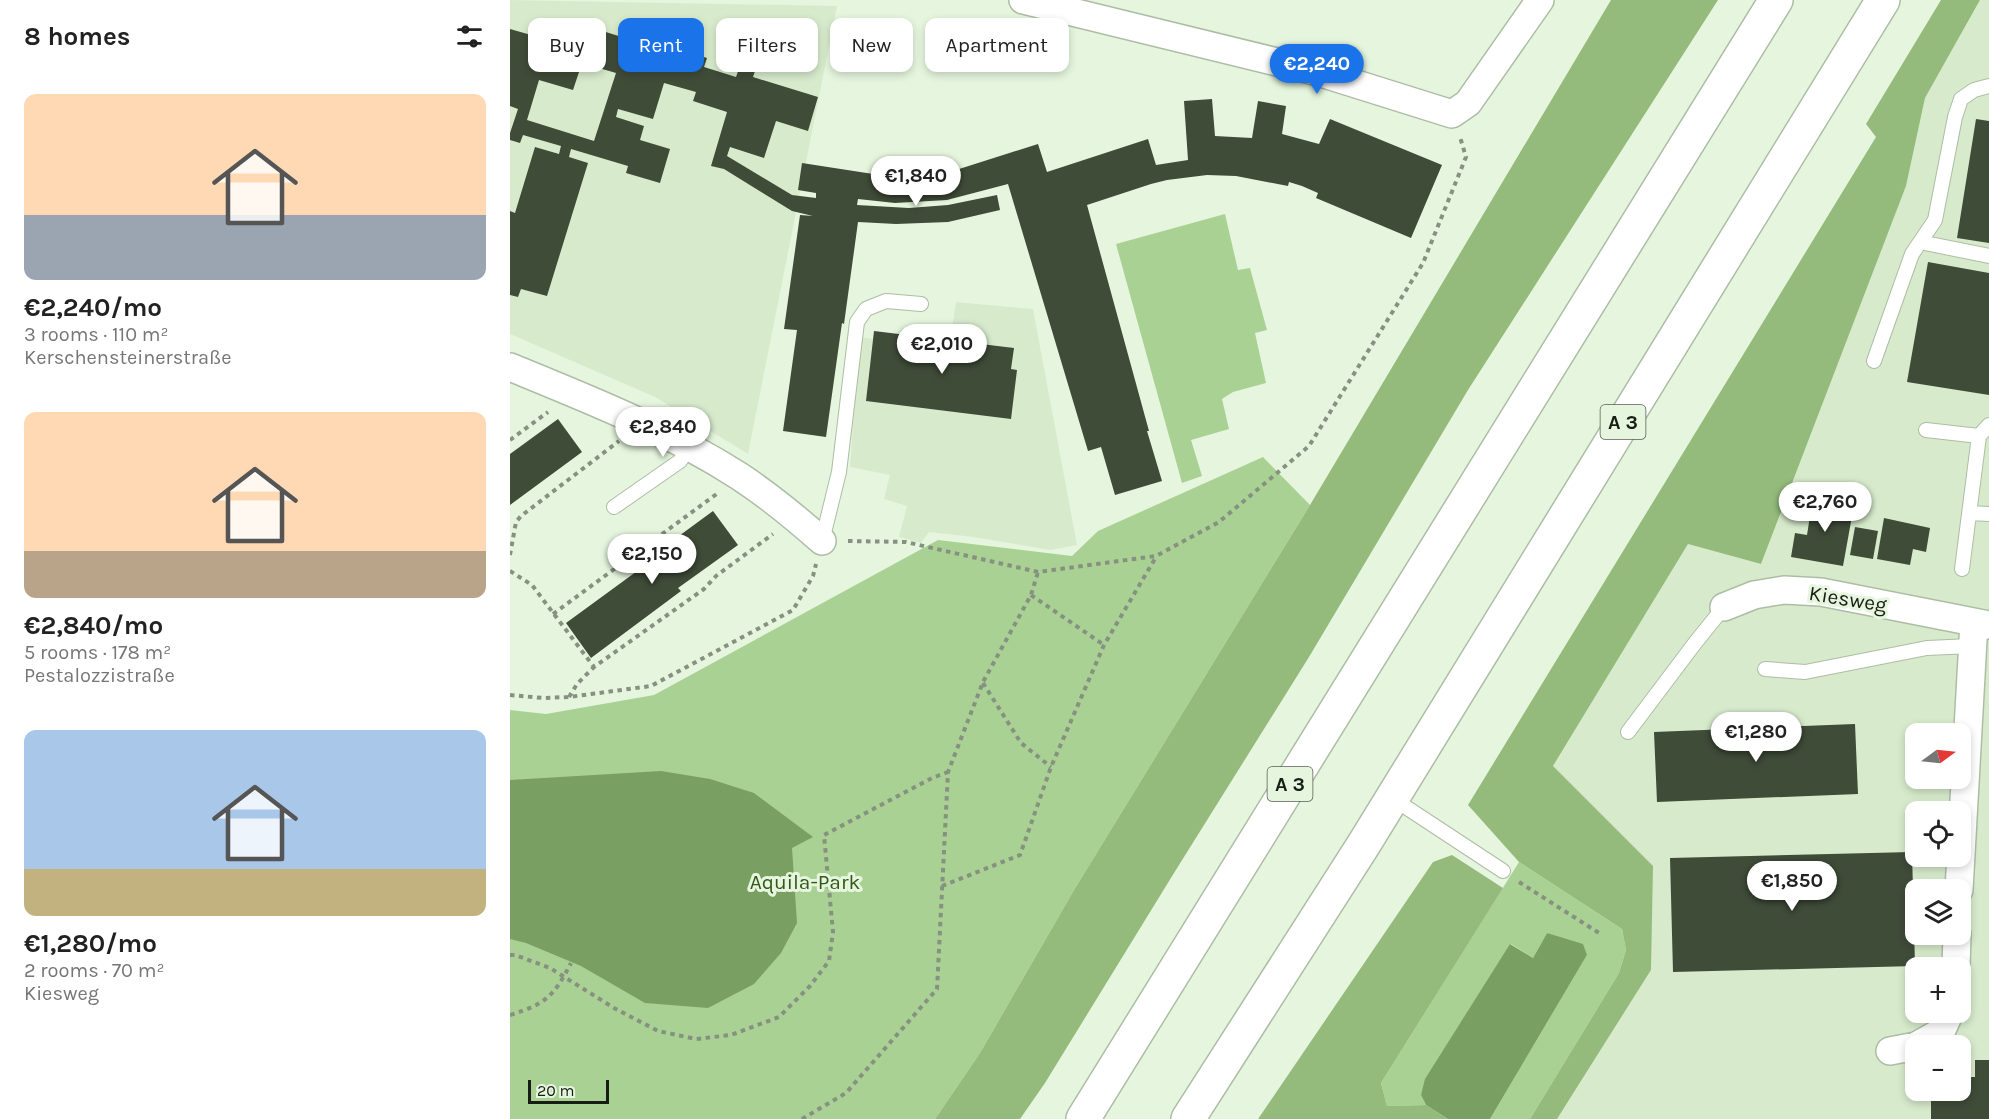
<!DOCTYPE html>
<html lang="en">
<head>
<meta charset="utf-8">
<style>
  :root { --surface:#fff; --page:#f2f2f2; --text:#222; --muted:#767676; --accent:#1a73e8 }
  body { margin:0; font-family:Karla,sans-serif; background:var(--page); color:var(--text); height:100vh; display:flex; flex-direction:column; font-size:22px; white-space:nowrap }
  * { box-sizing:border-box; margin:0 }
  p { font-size:20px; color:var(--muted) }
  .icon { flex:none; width:33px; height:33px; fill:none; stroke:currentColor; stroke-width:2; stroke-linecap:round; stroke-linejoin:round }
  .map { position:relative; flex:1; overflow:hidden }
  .panel { display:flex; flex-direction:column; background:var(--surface); width:510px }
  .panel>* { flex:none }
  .guide { position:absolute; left:18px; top:18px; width:570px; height:54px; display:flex; gap:12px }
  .needle { width:39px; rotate:75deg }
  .buttons { position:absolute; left:1395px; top:723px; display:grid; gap:12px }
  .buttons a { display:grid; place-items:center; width:66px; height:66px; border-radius:12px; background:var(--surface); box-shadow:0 3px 9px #0003; font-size:30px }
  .scale { position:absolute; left:18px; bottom:15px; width:81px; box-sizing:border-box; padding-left:6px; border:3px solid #171d14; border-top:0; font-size:16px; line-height:21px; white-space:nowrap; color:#171d14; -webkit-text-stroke:4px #e6f6de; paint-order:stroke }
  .price { position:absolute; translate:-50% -51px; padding:0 14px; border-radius:21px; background:#fff; color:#222; font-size:20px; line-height:39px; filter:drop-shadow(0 2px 3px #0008) }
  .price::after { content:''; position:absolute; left:50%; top:36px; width:18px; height:14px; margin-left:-9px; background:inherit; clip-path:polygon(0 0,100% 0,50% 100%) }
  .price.active { background:var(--accent); color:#fff }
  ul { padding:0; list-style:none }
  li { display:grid; align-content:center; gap:12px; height:318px; padding:0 24px }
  li span { display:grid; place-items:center; height:186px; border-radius:12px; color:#555 }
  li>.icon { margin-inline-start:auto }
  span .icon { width:108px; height:108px; fill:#fffc; stroke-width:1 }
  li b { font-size:26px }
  h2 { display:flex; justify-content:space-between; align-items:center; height:72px; padding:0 24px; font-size:26px }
  .pill { padding:0 21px; border-radius:12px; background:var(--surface); box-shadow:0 3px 9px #0003; font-size:21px; line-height:54px }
  .pill.active { background:var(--accent); color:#fff }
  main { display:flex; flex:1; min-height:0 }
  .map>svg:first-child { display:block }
</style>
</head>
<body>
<main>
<section class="panel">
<h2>8 homes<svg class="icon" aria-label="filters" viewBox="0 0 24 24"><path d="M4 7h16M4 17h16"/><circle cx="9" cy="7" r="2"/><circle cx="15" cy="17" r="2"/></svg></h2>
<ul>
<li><span style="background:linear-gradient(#ffd9b3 65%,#9aa5b1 0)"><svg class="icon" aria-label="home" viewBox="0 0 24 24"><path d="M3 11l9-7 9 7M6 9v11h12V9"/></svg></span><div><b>€2,240/mo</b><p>3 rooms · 110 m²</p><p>Kerschensteinerstraße</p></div></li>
<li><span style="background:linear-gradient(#ffd9b3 75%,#b9a48a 0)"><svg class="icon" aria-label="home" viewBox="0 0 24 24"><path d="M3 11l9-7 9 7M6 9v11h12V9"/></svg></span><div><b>€2,840/mo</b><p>5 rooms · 178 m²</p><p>Pestalozzistraße</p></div></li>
<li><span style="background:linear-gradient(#a9c7e8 75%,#c2b280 0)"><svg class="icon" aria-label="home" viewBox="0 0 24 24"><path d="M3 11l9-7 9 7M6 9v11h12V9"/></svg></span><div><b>€1,280/mo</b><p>2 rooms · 70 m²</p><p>Kiesweg</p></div></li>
</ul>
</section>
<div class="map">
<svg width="1479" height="1119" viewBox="0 0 1479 1119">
  <rect width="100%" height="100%" fill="#e6f6de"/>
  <path fill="#d7ebcc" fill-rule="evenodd" d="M 0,0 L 327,6 L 238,454 L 145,397 L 0,334 Z
    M 1470,0 L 1479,0 L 1479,1119 L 1047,1119 L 1141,970 L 1043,766 L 1178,544 L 1251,564 L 1396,186 L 1415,98 ZM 1406,734 L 1450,734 L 1450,778 L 1406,778 ZM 1406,812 L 1450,812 L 1450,856 L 1406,856 ZM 1406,890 L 1450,890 L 1450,934 L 1406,934 ZM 1406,968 L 1450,968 L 1450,1012 L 1406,1012 ZM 1406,1046 L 1450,1046 L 1450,1090 L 1406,1090 Z
    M 446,302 L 523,309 L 567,545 L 541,550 L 463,537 L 419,532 L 411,543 L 389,537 L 397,506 L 374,499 L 380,475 L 340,467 L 349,337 L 439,349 Z"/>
  <path fill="#aad194" d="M 715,214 L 728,270 L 740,268 L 757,330 L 745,333 L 756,383 L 723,392 L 712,399 L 719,429 L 681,440 L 692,476 L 672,483 L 606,244 Z
    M 753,457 L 800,505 L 564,890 L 470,1053 L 425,1119 L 0,1119 L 0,710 L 36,714 L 144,695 L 428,540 L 562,556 L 588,531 Z
    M 1009,862 L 1112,929 L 1116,950 L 1109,973 L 1020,1119 L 980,1119 L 1077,955 L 1037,933 L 1023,958 L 1001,944 L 911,1095 L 916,1105 L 877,1106 L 871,1083 Z"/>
  <path fill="#94bb7c" d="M 1101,0 L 1208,0 L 958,390 L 799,657 L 664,873 L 535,1083 L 510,1119 L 425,1119 L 470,1053 L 564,890 L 800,505 Z
    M 1431,0 L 1470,0 L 1415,98 L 1396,186 L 1251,564 L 1178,544 L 1043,766 L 1143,866 L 1141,970 L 1047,1119 L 1020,1119 L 1109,973 L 1116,950 L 1112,929 L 1009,862 L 958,805 L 1366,137 L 1356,124 Z
    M 942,855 L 993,888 L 871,1083 L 877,1106 L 916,1105 L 938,1119 L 748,1119 L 923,862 Z"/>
  <path fill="#79a062" d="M 151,771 L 200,779 L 244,793 L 303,837 L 282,848 L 287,923 L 271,953 L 244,984 L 198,1008 L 135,1003 L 71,966 L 16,943 L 0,939 L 0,780 Z
    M 1037,933 L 1073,944 L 1077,955 L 980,1119 L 938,1119 L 916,1105 L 911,1095 L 915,1079 L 1000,944 L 1023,958 Z"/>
  <path fill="#3f4c38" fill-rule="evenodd" d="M 119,25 L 134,29 L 132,38 L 197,58 L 194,67 L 226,77 L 231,63 L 246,68 L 243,77 L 308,97 L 298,131 L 266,121 L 254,158 L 220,147 L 217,156 L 282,195 L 306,198 L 306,193 L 288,190 L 292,163 L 363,174 L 420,174 L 446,170 L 528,144 L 537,172 L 638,139 L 646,165 L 678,160 L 674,101 L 702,99 L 705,136 L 742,138 L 748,101 L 776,106 L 772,134 L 809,144 L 820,119 L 932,165 L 901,238 L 806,198 L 808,193 L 792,186 L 779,182 L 778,186 L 726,176 L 697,175 L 657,180 L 641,184 L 577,205 L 639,431 L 637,431 L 652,481 L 605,495 L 591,447 L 578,451 L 498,184 L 437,200 L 385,203 L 348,199 L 347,205 L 399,208 L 438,205 L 487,195 L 490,210 L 438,222 L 386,224 L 348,222 L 334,324 L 332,323 L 316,437 L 273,431 L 287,330 L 274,329 L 290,215 L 303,216 L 282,211 L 214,169 L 201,166 L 217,112 L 183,101 L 186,92 L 154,83 L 143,119 L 108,109 L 106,117 L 134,126 L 130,140 L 160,149 L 150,183 L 116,173 L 118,166 L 61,149 L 59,157 L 78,163 L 37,296 L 11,289 L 8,297 L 0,295 L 0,211 L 5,213 L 25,147 L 49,154 L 51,146 L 13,135 L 10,143 L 0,140 L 0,133 L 8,109 L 0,106 L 0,29 L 28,37 L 30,28 L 45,33 L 41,46 L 74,56 L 83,28 L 115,38 ZM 72,63 L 106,73 L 84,141 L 17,120 L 29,80 L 63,90 Z
    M 1466,119 L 1479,121 L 1479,243 L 1447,238 Z
    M 1418,262 L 1479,273 L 1479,395 L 1397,382 Z
    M 364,331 L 504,348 L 501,369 L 507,370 L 501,419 L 356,401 Z
    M 48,419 L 72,452 L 0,505 L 0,454 Z
    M 1303,497 L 1344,505 L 1333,566 L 1281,557 L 1285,533 L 1297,535 Z
    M 203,511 L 228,545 L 168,588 L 171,591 L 81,658 L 56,623 L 145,558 L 143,555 Z
    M 1374,518 L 1420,528 L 1416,552 L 1403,549 L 1400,565 L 1367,559 Z
    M 1345,527 L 1368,531 L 1363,559 L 1340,555 Z
    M 1345,724 L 1348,794 L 1147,802 L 1144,732 Z
    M 1402,852 L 1405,966 L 1163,972 L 1160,858 Z
    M 1465,1060 L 1479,1060 L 1479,1119 L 1421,1119 L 1421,1090 L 1450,1090 L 1450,1077 L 1465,1077 Z"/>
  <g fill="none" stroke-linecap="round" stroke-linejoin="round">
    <g stroke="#adbda5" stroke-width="16">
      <path id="service" d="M 1410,242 L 1479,256
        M 1364,361 L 1402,254 L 1425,220 L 1445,117 L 1451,99 L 1464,90 L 1479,86
        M 1416,430 L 1469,436
        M 104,507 L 170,461 L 180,446
        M 1459,513 L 1479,514
        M 312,541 L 329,472 L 347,322 L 356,309 L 376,301 L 411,304
        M 1452,569 L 1469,436 L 1479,425
        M 1255,669 L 1295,672 L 1417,648 L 1462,646
        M 1118,732 L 1185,643 L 1214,607
        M 882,798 L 993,871"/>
    </g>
    <g stroke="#adbda5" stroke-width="30">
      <path id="minor" d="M 513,0 L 808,72 L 942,114 L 958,103 L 1030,0
        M 0,367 C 78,399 157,430 229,476 C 258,495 286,518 312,541
        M 1214,607 L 1244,595 L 1274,590 L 1311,592 L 1479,625
        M 1449,890 L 1464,622
        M 1446,968 L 1447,934
        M 1406,1046 L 1431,1032 L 1440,1012
        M 1380,1051 L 1406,1046"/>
    </g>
    <g stroke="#adbda5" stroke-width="36">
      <path id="motorway" d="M 573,1119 L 1266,0
        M 678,1119 L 854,844 L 1373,0"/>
    </g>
    <path stroke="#869180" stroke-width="4" stroke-dasharray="4.5 4.5" stroke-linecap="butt" d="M 0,440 L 38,412
      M 338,541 L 396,542 L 528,572 L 646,556 L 709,522 L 799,446 L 913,263 L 956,157 L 950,137
      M 0,555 L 6,522 L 11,516 L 109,441
      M 0,571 L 22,585 L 84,667 L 194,589 L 206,576 L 263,534
      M 521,595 L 594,645
      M 43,614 L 208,493
      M 473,683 L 511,743 L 541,767
      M 0,695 L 33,698 L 59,697 L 141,686 L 283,610 L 303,576 L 306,564
      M 59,697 L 67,684 L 84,667
      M 1009,882 L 1089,933
      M 432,886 L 510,855 L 541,767 L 594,645 L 646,557
      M 0,955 L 5,955 L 40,968 L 104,1008 L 148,1031 L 186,1039 L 221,1035 L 269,1017 L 300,986 L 319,961 L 323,932 L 314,835 L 422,778 L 438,772
      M 0,1015 C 36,1004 44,996 61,963
      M 292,1119 L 336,1093 L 427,989 L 438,772 L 473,682 L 521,595 L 528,572"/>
    <use href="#service" stroke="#fff" stroke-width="14"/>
    <use href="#minor" stroke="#fff" stroke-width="27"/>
    <use href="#motorway" stroke="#fff" stroke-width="33"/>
  </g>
  <g text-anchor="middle" stroke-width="6" stroke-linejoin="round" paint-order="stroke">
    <g fill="#e6f6de" stroke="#555e51" stroke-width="1.5">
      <rect x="1090.5" y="405" width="45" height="34" rx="4.5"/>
      <rect x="757.5" y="767" width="45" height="34" rx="4.5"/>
    </g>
    <g font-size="20" font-weight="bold" fill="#171d14">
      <text x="1113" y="429">A 3</text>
      <text x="780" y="791">A 3</text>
    </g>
    <g font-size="21" fill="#171d14" stroke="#e6f6de">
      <text transform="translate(1338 599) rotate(9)" y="7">Kiesweg</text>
    </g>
    <g font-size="21" fill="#335718" stroke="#e6f6de">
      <text x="295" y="889">Aquila-Park</text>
    </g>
  </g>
</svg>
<div class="buttons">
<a><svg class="needle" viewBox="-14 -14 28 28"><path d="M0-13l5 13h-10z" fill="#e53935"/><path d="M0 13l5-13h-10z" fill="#767676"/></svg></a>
<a><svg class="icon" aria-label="locate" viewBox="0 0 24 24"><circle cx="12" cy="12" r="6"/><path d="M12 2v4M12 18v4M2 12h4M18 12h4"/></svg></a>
<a><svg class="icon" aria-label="layers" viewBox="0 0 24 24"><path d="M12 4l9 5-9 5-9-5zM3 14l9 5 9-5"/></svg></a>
<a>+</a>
<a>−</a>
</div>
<div class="scale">20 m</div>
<b class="price active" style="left:807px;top:95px">€2,240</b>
<b class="price" style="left:406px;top:207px">€1,840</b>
<b class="price" style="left:432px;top:375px">€2,010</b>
<b class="price" style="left:153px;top:458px">€2,840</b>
<b class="price" style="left:1315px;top:533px">€2,760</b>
<b class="price" style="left:142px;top:585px">€2,150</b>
<b class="price" style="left:1246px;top:763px">€1,280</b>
<b class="price" style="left:1282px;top:912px">€1,850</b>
<div class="guide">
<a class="pill">Buy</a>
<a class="pill active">Rent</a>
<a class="pill">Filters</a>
<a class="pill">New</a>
<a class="pill">Apartment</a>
</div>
</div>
</main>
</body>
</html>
